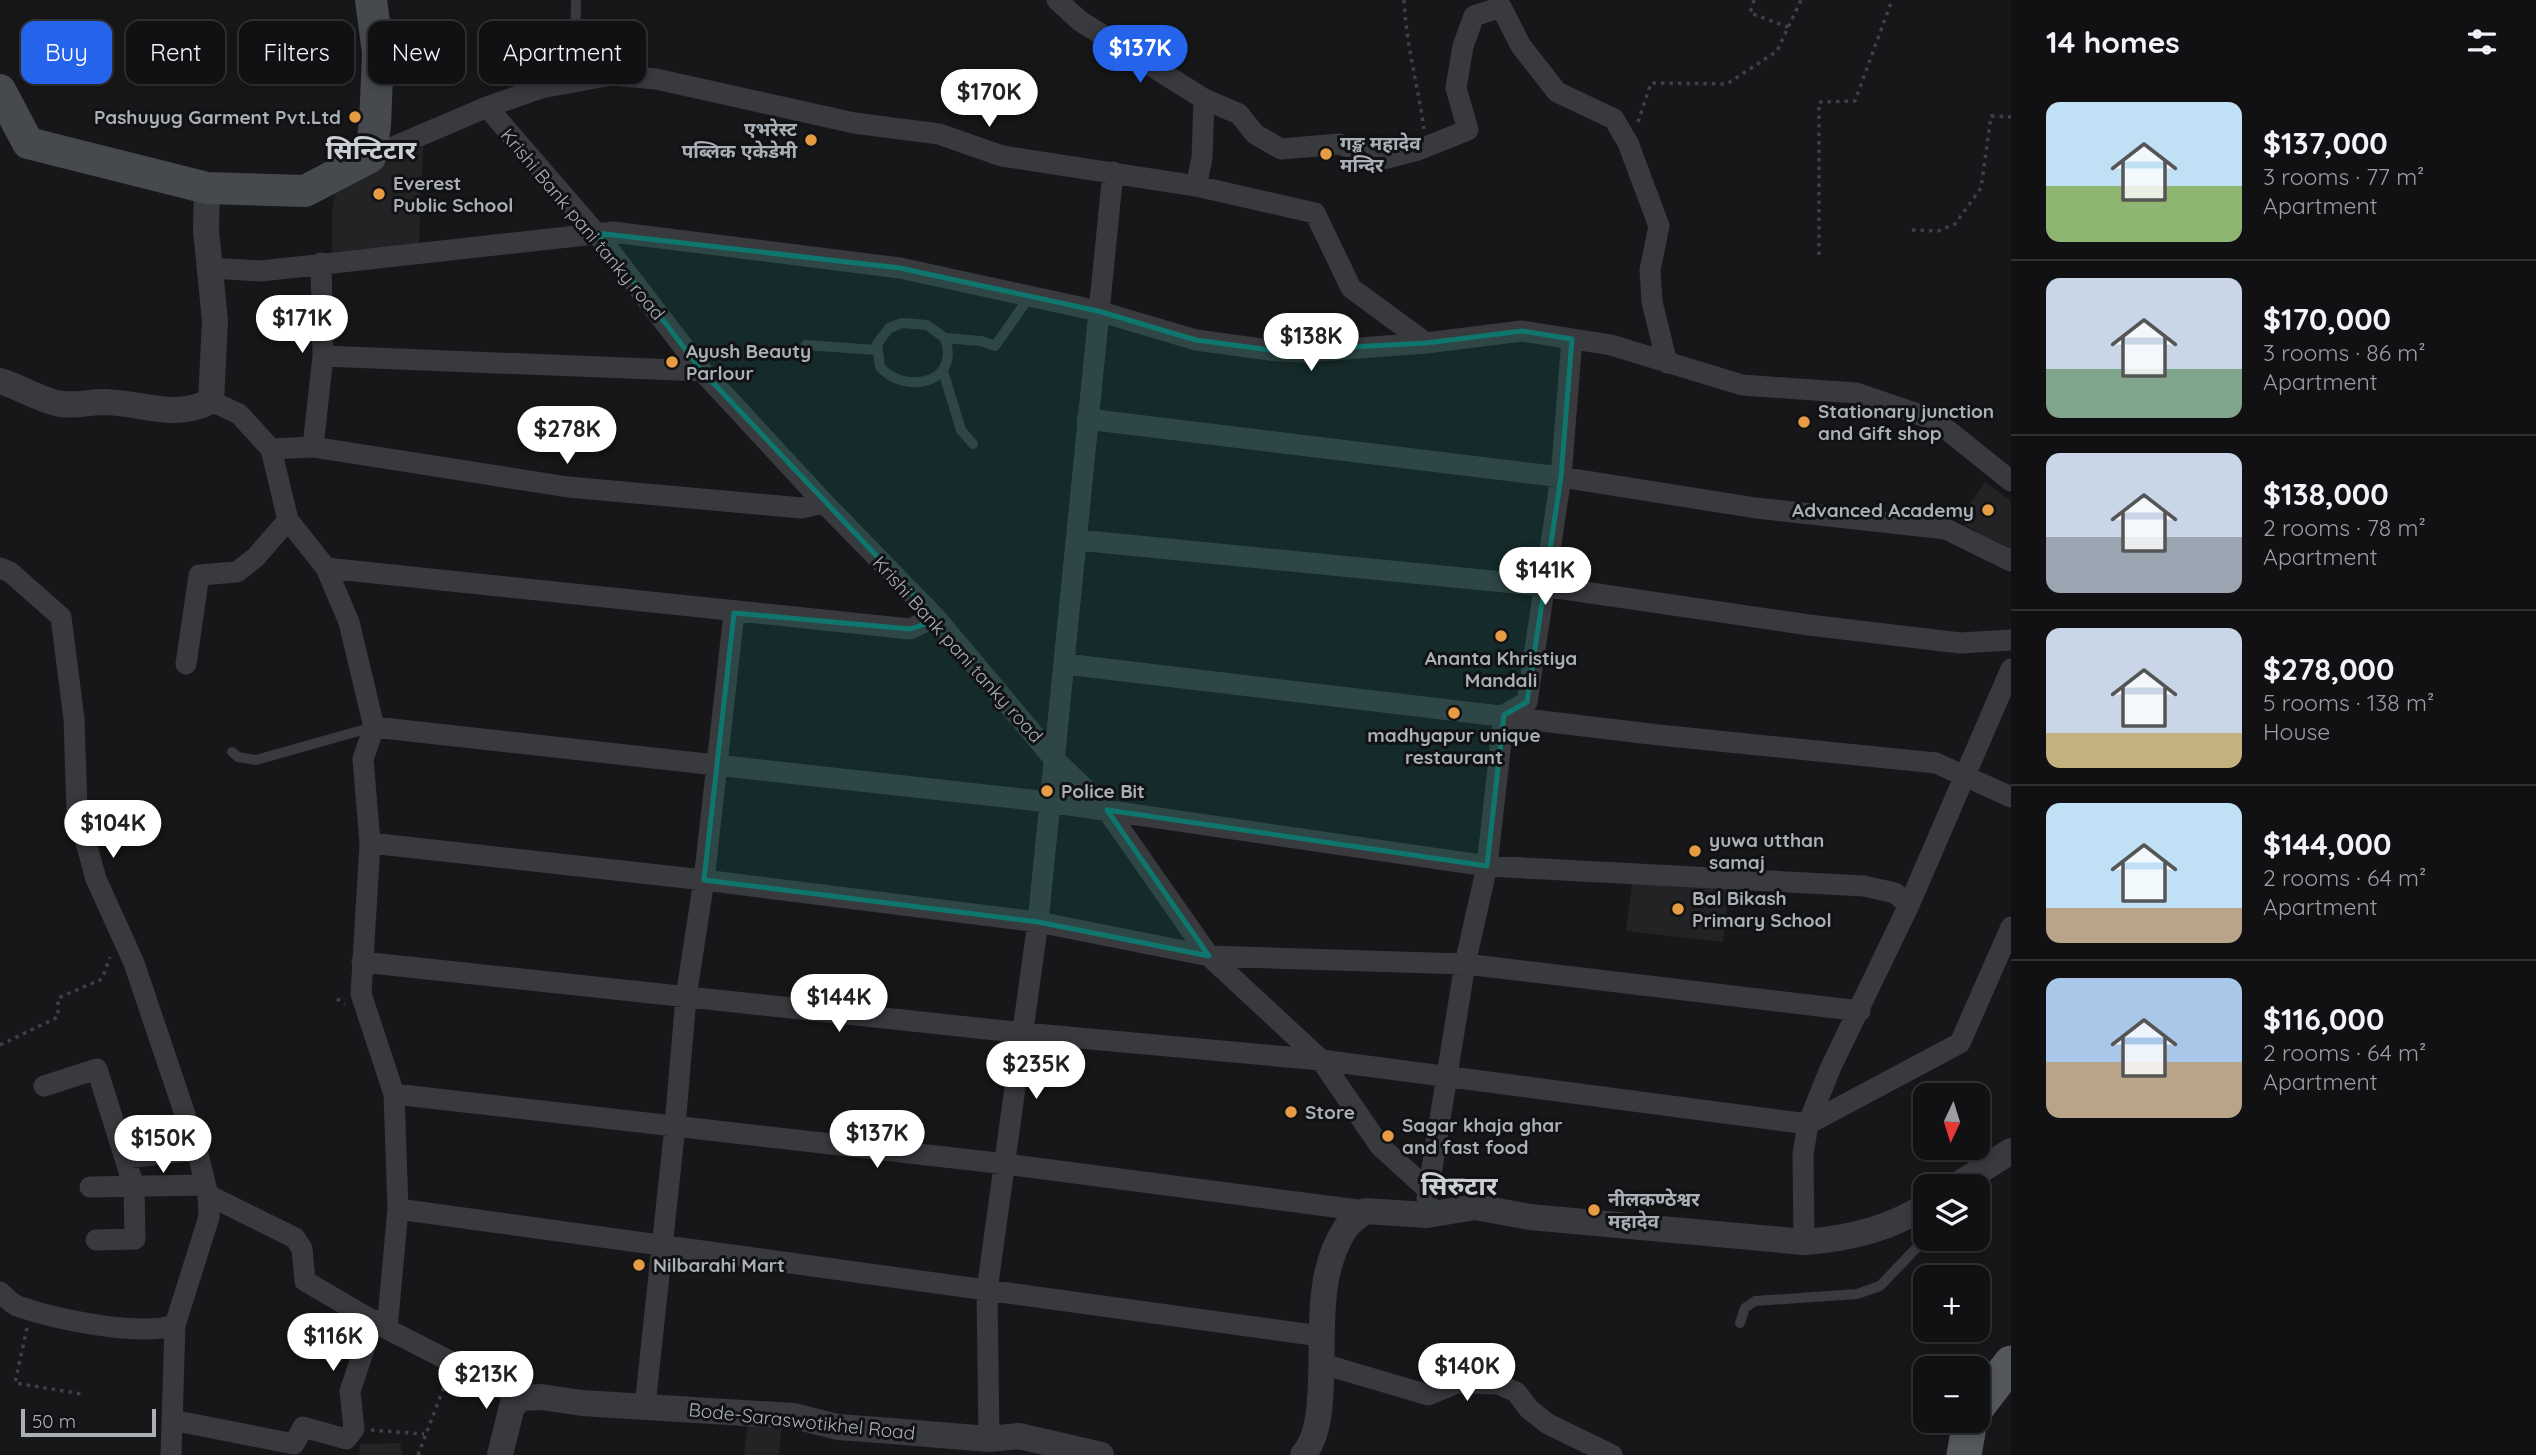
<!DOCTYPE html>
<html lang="en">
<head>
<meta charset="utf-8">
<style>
  :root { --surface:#111113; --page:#1a1a1c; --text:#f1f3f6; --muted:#9c9da0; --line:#303133; --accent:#2563eb }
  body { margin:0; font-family:Quicksand,"Noto Sans Devanagari",sans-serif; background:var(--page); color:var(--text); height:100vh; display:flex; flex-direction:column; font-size:26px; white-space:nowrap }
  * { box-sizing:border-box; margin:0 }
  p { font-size:23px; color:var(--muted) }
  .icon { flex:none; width:38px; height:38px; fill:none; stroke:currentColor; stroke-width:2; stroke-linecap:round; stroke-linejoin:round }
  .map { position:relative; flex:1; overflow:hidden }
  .panel { display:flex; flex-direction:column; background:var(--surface); width:525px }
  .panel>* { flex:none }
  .hud { position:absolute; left:21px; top:21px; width:665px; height:63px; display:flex; gap:14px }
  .needle { width:46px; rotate:184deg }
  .controls { position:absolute; left:1913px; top:1083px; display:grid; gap:14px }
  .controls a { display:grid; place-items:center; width:77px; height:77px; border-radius:14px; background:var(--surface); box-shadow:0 4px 10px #0003,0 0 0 2px var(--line); font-size:35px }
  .scale { position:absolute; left:21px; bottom:18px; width:135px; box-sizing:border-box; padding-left:7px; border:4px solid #aab0b8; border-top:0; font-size:19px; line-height:24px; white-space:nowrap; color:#aab0b8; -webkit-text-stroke:5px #121214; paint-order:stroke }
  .price { position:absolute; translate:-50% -60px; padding:0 16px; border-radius:24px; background:#fff; color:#222; font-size:23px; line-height:46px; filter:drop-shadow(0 2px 4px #0008) }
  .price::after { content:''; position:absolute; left:50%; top:42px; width:21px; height:16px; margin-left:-10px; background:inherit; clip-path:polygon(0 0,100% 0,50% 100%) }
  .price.current { background:var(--accent); color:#fff }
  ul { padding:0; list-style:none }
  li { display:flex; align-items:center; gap:21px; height:175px; padding:0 35px }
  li+li { border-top:2px solid var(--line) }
  li span { display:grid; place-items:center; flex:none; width:196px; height:140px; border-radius:14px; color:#555 }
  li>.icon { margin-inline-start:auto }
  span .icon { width:84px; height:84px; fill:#fffc; stroke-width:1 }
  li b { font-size:30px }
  h2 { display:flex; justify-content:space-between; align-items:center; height:84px; padding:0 35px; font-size:30px }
  .chip { padding:0 24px; border-radius:14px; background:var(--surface); box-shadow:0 4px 10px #0003,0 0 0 2px var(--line); font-size:24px; line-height:63px }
  .chip.current { background:var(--accent); color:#fff }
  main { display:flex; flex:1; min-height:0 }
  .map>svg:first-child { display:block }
</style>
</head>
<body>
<main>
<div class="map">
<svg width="2011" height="1455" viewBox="0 0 2011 1455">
  <rect width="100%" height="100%" fill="#171719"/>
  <path fill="#232326" d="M 423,147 L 419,244 L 332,252 L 332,210 L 340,170 Z
    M 1985,482 L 2011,501 L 2011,552 L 1992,539 L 1988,546 L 1974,537 L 1977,532 L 1959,520 Z
    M 1633,876 L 1730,887 L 1723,942 L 1626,931 Z
    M 748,1420 L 782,1424 L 779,1455 L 744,1455 Z
    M 400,1443 L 403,1455 L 359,1455 L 360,1444 Z"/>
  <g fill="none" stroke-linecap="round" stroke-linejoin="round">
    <path stroke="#3e4145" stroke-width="3.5" stroke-dasharray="3.5 5" stroke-linecap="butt" d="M 1404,0 C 1406,44 1418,86 1424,129
      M 1754,0 L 1750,13 L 1788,27
      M 1638,122 L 1651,83 L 1727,84 L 1777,51 L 1801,0
      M 1912,230 L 1938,231 L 1955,224 L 1981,188 L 1991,116 L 2011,117
      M 1819,255 L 1819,102 L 1855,101 L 1892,0
      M 337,999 L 345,1004
      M 0,1045 L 58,1017 L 58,998 L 102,979 L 110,957
      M 27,1328 L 15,1383 L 82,1394
      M 371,1430 L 424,1434
      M 418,1455 L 447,1379"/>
    <path stroke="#383a3e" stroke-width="10" d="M 575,80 L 576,0
      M 902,323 L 927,325 L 945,338 C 961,384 905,395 880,367 L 877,344 L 889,328 Z
      M 945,338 L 981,341 L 995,346 L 1030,296
      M 806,345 L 876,350
      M 943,371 L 961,430 L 973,444
      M 232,752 L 238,757 L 256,760 L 373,727
      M 1740,1323 L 1745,1308 L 1755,1301 L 1857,1294 L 1880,1286 L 1925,1239"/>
    <path stroke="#383a3e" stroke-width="21" d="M 1057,0 L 1080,21 L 1204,99 L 1202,158 L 1196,186
      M 1204,99 L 1239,114 L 1255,134 L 1281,149 L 1339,144 L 1383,159 L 1418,150 L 1468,130 L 1456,88 L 1463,46 L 1474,16 L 1501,7 L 1521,46 L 1557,92 L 1614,119 L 1628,143 L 1659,226 L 1650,270 L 1652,302 L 1667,363
      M 487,107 L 596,233 L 702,371 L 824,503 L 935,617 L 1055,760 L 1107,810 L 1209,956 L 1321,1060 L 1380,1146 L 1427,1189
      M 370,157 L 487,107 L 541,88 L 612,75 L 656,79 L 854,123 L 939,134 L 1002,156 L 1196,186 L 1315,213 L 1351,288 L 1426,343
      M 211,268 L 261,271 L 613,232 L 900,268 L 1098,311 L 1196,340 L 1277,351 L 1305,352 L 1426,343 L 1522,331 L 1611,345 L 1742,385 L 1856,393 L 1935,420 L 2011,481
      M 323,356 L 702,371
      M 211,401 L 239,414 L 271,449 L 288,520 L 326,568 L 349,622 L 374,727 L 363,759 L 370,843 L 361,994 L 394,1094 L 398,1209 L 387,1329
      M 1087,419 L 1561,477 L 1756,508 L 1946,529 L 2011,561
      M 313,447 L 323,356 L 321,263
      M 271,449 L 313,447 L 568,487 L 802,508 L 824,503
      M 1078,540 L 1543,586 L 1809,625 L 1960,643 L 2011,640
      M 0,568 L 10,572 L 61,617 L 74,719 L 77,810 L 96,879 L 134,963 L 197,1150 L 208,1195 L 209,1217 L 175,1325 C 138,1337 55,1319 17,1306 C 11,1303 5,1297 0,1292
      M 326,568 L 910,629 L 935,617
      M 186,664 L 199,575 L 237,572 L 256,557 L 288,520
      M 1065,664 L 1659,735 L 1936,763 L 2011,797
      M 374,727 L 1049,802 L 1487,866 L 1864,886 L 1895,893 L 1909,905
      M 370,843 L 704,880 L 1038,922 L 1209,956 L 1465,964 L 1860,1011
      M 362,962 L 1024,1033 L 1321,1060 L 1808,1124 L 1960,1043 L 2011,927
      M 44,1086 L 97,1069 L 134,1187 L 135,1239 L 96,1240
      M 394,1094 L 1006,1164 L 1365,1211
      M 125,1158 L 197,1150
      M 90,1187 L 205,1185
      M 208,1195 L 295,1238 L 302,1249 L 305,1281 L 387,1329 L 522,1398
      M 1427,1199 L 1465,964 L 1487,866 L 1504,715 L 1527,702 L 1561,477 L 1572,339
      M 398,1209 L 1320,1336
      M 1804,1242 L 1803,1154 L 1808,1124 L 1830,1069 L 1909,905 L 2011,669
      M 1323,1364 L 1428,1395 L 1457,1383 L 1498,1384 L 1516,1392 L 1529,1409 L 1548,1424 L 1612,1455
      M 645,1406 L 675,1126 L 686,997 L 704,880 L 734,613
      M 172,1420 L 294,1444 L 303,1427 L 346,1439 L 354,1429 L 350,1391 L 374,1320
      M 989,1439 L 987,1290 L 1038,922 L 1113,172
      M 171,1455 L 175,1325"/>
    <path stroke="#383a3e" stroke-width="26" d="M 0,381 C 19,387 37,398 56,403 C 73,407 87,402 105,402 C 143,403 175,420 211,401 L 215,321 L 206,230 L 207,188
      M 1956,1186 L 2011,1151
      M 500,1455 L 512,1406 L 522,1398 L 541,1397 L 582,1403 L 794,1416 L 838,1427 L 879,1430 L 989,1439 L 1019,1436 L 1101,1455
      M 1303,1455 C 1316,1440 1319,1418 1320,1399 C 1325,1344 1313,1279 1345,1229 C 1350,1222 1359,1216 1365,1211 L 1427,1215 L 1475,1207 L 1530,1217 L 1804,1242 C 1847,1239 1888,1230 1925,1206"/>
    <path stroke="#46494d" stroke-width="32" d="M 0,90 L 28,143 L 207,188 L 305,191 L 370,157 L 375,125 L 378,53 L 371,0"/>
    <path stroke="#54575c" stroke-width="35" d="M 1978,1406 L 2011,1363
      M 1964,1455 L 1970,1421"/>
  </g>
  <path fill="#0f766e" fill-opacity="0.2" stroke="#0f766e" stroke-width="5" stroke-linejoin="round" d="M 596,233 L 900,268 L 1098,311 L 1196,340 L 1277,351 L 1426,343 L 1522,331 L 1572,339 L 1561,477 L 1527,702 L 1504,715 L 1487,866 L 1107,810 L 1209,956 L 1038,922 L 704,880 L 734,613 L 910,629 L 937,620 L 702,371 Z"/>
  <g fill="#e69c42" stroke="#121214" stroke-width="2.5">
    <circle cx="355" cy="117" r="7"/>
    <circle cx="811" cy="140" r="7"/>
    <circle cx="1326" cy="154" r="7"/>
    <circle cx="379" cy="194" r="7"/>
    <circle cx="672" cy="362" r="7"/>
    <circle cx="1804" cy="422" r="7"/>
    <circle cx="1988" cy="510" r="7"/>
    <circle cx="1501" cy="636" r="7"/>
    <circle cx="1454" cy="713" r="7"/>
    <circle cx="1047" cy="791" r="7"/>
    <circle cx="1695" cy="851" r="7"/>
    <circle cx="1678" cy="909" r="7"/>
    <circle cx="1291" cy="1112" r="7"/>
    <circle cx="1388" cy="1136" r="7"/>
    <circle cx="1594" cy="1210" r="7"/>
    <circle cx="639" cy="1265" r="7"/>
  </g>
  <g text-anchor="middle" stroke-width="6" stroke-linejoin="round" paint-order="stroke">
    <g font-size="19" font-weight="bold" fill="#aab0b8" stroke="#121214" text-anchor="start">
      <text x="341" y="124" text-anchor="end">Pashuyug Garment Pvt.Ltd</text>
      <text x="797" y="136" text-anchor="end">एभरेस्ट<tspan x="797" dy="22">पब्लिक एकेडेमी</tspan></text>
      <text x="1340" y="150">गङ्खु महादेव<tspan x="1340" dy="22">मन्दिर</tspan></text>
      <text x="393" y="190">Everest<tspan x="393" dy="22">Public School</tspan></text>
      <text x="686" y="358">Ayush Beauty<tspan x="686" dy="22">Parlour</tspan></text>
      <text x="1818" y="418">Stationary junction<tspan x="1818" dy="22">and Gift shop</tspan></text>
      <text x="1974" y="517" text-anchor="end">Advanced Academy</text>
      <text x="1501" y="665" text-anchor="middle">Ananta Khristiya<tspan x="1501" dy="22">Mandali</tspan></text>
      <text x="1454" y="742" text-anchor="middle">madhyapur unique<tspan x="1454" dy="22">restaurant</tspan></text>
      <text x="1061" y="798">Police Bit</text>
      <text x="1709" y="847">yuwa utthan<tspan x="1709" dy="22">samaj</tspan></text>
      <text x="1692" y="905">Bal Bikash<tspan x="1692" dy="22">Primary School</tspan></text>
      <text x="1305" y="1119">Store</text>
      <text x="1402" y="1132">Sagar khaja ghar<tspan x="1402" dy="22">and fast food</tspan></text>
      <text x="1608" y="1206">नीलकण्ठेश्वर<tspan x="1608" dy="22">महादेव</tspan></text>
      <text x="653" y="1272">Nilbarahi Mart</text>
    </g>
    <g font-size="19" fill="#aab0b8" stroke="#121214">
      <text transform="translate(583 224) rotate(50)" y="7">Krishi Bank pani tanky road</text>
      <text transform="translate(958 649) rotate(48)" y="7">Krishi Bank pani tanky road</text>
      <text transform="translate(802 1421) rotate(6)" y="7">Bode-Saraswotikhel Road</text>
    </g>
    <g font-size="26" font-weight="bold" fill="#cbced4" stroke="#121214">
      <text x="371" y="159">सिन्टिटार</text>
      <text x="1459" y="1195">सिरुटार</text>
    </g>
  </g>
</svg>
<div class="controls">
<a><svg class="needle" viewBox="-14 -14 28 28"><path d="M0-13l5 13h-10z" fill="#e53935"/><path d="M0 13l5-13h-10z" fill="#9c9da0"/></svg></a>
<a><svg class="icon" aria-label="layers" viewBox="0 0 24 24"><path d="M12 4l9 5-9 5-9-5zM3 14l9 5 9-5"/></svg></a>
<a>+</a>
<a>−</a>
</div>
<div class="scale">50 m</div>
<b class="price current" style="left:1140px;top:85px">$137K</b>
<b class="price" style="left:989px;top:129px">$170K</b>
<b class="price" style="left:302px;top:355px">$171K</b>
<b class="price" style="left:1311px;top:373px">$138K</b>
<b class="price" style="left:567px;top:466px">$278K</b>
<b class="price" style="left:1545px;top:607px">$141K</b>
<b class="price" style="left:113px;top:860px">$104K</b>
<b class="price" style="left:839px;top:1034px">$144K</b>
<b class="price" style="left:1036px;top:1101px">$235K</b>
<b class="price" style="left:877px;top:1170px">$137K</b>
<b class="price" style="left:163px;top:1175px">$150K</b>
<b class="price" style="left:333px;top:1373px">$116K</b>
<b class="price" style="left:1467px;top:1403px">$140K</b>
<b class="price" style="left:486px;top:1411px">$213K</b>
<div class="hud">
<a class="chip current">Buy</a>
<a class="chip">Rent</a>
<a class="chip">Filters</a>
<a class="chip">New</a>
<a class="chip">Apartment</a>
</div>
</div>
<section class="panel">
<h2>14 homes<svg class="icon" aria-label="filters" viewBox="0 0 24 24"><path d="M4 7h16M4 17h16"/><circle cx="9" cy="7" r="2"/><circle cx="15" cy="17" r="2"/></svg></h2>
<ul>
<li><span style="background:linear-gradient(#bfe0f5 60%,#8fb573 0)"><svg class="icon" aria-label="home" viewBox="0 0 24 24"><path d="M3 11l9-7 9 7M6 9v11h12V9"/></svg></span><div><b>$137,000</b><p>3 rooms · 77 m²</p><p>Apartment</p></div></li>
<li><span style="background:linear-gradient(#c9d6e8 65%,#7fa58c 0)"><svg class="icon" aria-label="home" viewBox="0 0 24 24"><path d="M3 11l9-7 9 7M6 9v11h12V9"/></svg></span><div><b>$170,000</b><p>3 rooms · 86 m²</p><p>Apartment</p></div></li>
<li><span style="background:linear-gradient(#c9d6e8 60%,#9aa5b1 0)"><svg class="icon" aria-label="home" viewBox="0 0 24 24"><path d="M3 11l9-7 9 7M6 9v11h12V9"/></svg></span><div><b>$138,000</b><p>2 rooms · 78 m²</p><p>Apartment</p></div></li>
<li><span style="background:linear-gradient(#c9d6e8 75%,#c2b280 0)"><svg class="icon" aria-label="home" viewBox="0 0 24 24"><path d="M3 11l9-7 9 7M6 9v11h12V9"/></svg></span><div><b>$278,000</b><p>5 rooms · 138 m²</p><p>House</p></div></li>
<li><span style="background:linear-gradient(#bfe0f5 75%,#b9a48a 0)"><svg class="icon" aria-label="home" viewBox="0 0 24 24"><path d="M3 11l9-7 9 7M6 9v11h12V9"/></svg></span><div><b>$144,000</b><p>2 rooms · 64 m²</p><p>Apartment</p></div></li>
<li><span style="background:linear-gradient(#a9c7e8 60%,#b9a48a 0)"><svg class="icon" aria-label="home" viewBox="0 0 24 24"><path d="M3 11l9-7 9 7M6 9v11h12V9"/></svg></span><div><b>$116,000</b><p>2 rooms · 64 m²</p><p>Apartment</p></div></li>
</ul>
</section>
</main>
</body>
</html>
